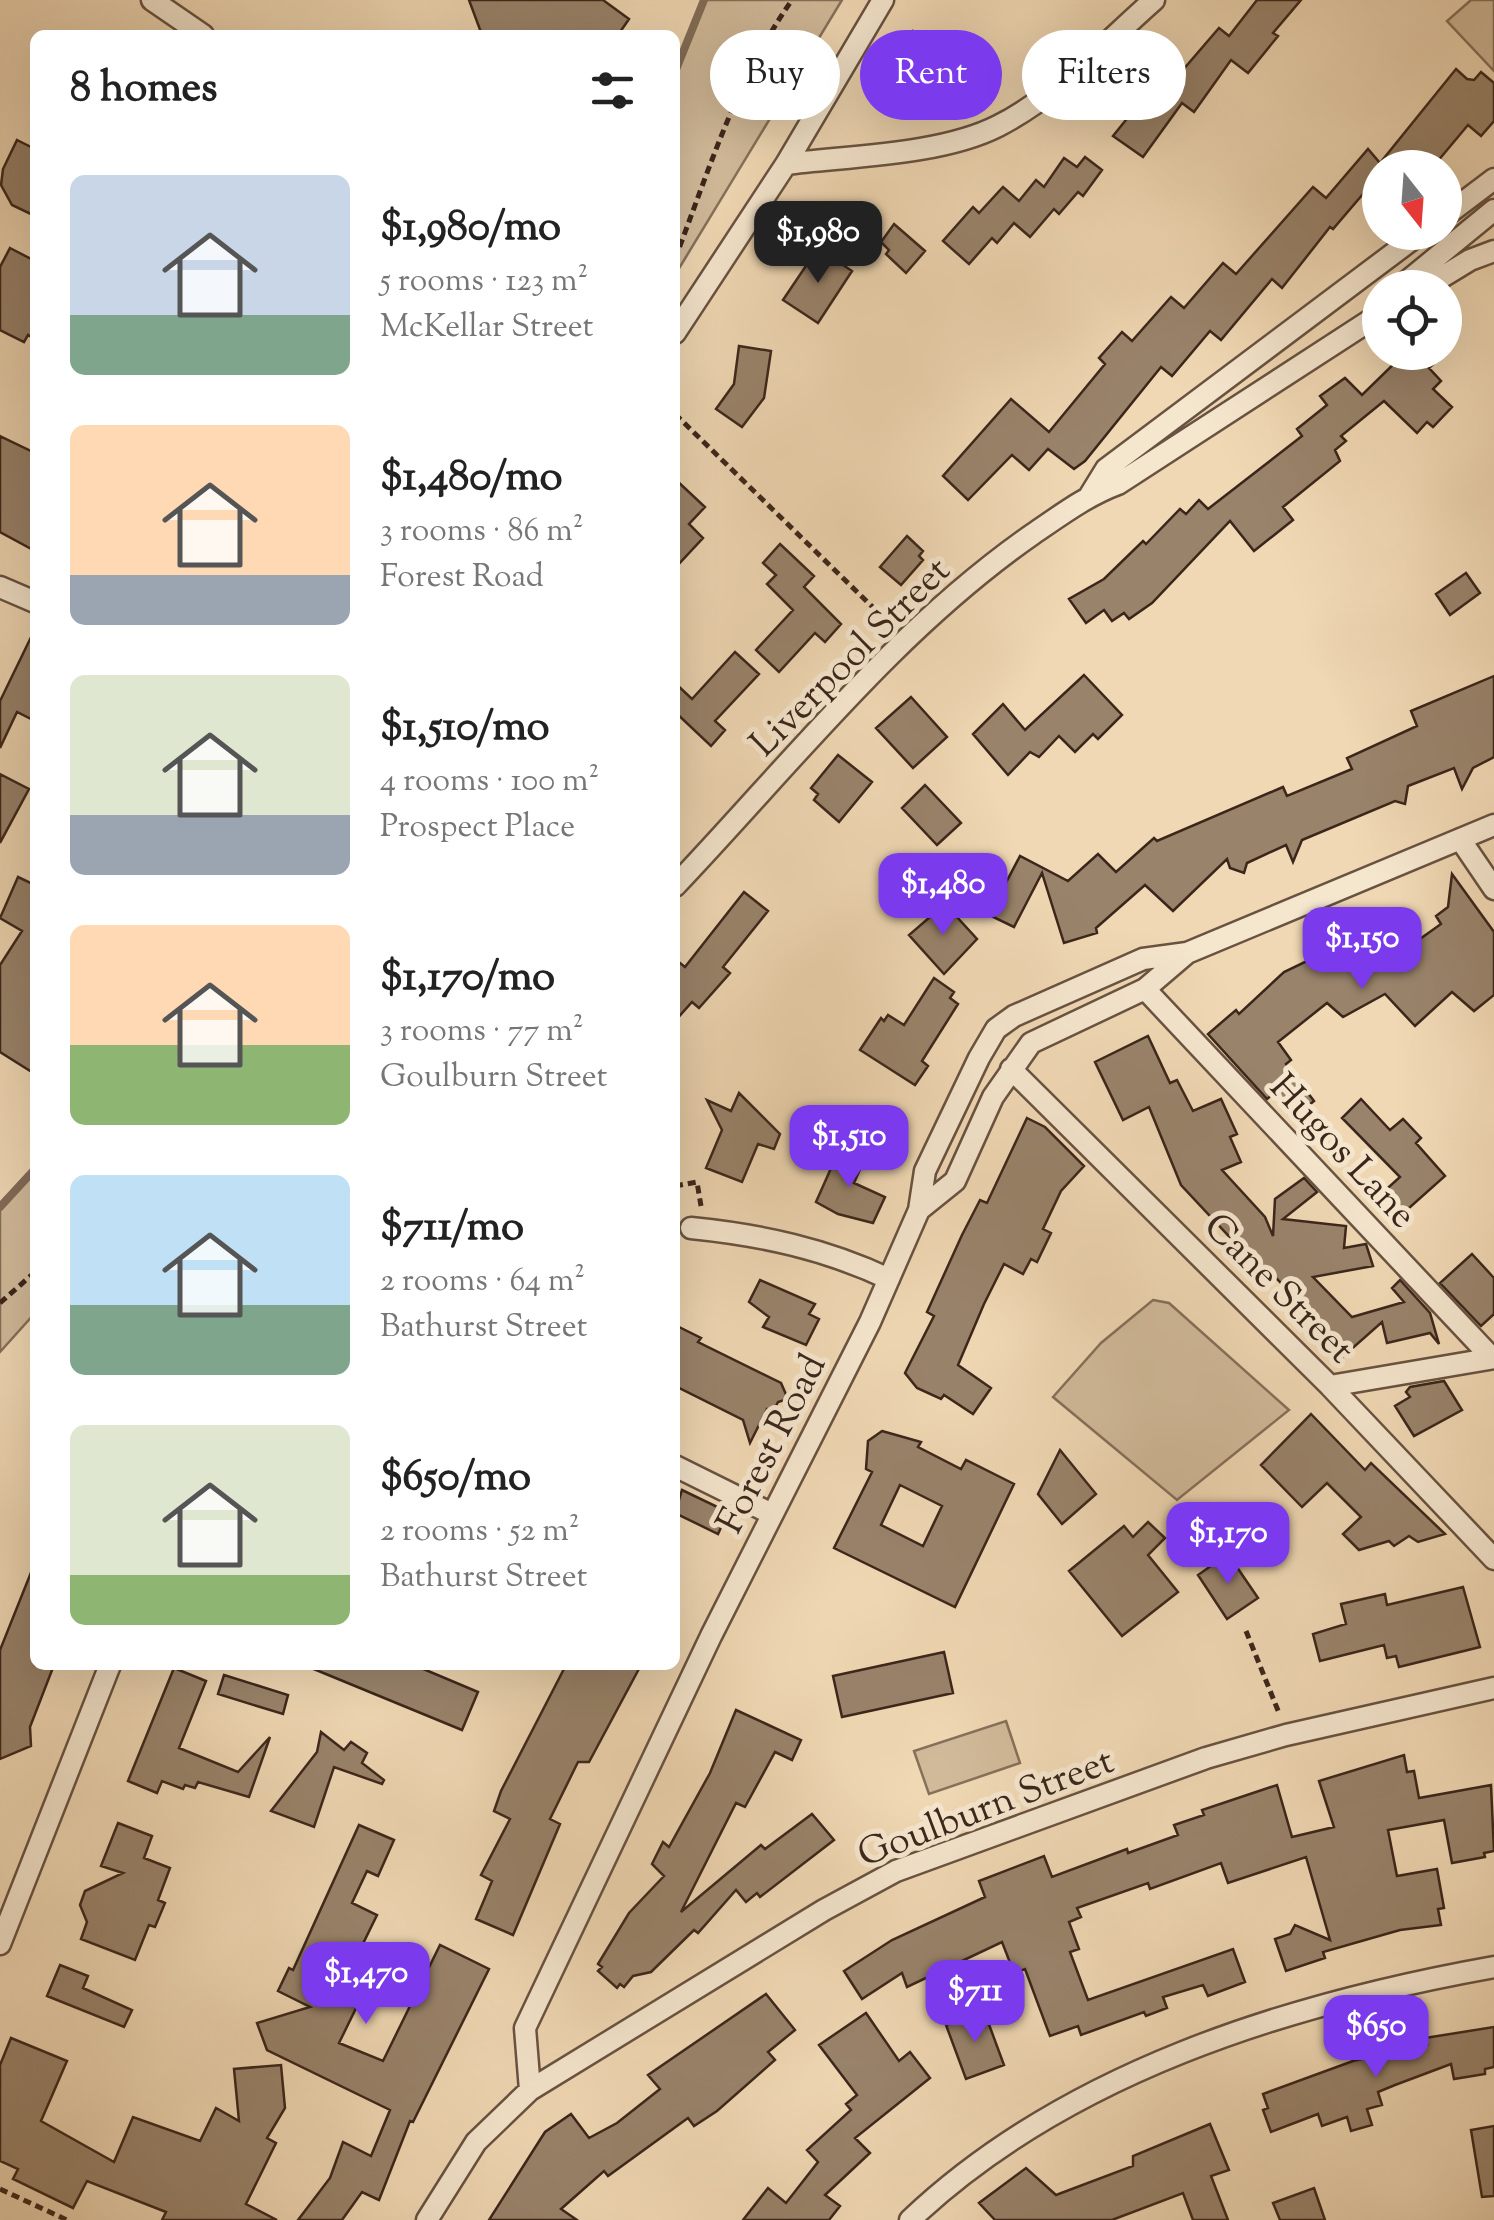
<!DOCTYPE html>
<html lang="en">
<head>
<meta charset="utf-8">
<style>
  :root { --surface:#fff; --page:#f2f2f2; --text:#222; --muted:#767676; --accent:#7c3aed }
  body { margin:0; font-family:"Sorts Mill Goudy",serif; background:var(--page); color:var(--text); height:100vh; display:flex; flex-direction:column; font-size:38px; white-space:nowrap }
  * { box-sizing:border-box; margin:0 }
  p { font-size:32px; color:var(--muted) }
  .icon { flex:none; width:55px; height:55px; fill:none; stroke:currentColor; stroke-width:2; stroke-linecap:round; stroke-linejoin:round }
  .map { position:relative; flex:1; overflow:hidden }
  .sheet { position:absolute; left:30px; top:30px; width:650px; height:1640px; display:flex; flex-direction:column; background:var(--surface); border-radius:15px; box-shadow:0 10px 40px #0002 }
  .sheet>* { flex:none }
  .hud { position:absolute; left:710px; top:30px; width:632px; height:90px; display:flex; gap:20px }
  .needle { width:65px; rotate:163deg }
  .buttons { position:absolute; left:1362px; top:150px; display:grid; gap:20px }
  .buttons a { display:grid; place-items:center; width:100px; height:100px; border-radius:50%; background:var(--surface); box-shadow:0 10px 40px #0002; font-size:50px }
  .price { position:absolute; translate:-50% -85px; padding:0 22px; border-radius:20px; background:var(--accent); color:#fff; font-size:32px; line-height:65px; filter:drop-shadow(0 2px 5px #0008) }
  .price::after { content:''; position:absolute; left:50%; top:60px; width:30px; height:22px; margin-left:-15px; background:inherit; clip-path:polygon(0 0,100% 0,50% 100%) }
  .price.current { background:#222; color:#fff }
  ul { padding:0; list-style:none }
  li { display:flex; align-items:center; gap:30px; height:250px; padding:0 40px }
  li span { display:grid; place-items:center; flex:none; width:280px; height:200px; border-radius:15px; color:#555 }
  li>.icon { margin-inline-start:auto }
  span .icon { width:120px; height:120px; fill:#fffc; stroke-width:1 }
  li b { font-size:42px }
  h2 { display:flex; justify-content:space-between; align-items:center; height:120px; padding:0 40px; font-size:42px }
  .pill { padding:0 35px; border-radius:45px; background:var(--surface); box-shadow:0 10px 40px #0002; font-size:35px; line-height:90px }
  .pill.current { background:var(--accent); color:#fff }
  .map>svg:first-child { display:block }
</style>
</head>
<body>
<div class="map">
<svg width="1494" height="2220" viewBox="0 0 1494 2220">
  <rect width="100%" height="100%" fill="#f0d8b4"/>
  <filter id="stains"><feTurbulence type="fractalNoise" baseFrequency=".002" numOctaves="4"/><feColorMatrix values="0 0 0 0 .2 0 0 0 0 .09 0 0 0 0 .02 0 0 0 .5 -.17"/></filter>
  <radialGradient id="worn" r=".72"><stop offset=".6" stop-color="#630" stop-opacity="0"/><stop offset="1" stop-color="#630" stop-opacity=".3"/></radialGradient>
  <path fill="#d1ba9a" stroke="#86705a" stroke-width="2.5" d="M 704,0 L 842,0 L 675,275 L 675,72 Z
    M 1471,0 L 1494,0 L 1494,71 L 1447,21 Z
    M 35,1169 L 35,1313 L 0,1352 L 0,1207 Z
    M 1153,1300 L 1169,1303 L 1289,1410 L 1177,1500 L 1053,1397 L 1101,1343 Z
    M 1006,1721 L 1020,1763 L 929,1794 L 914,1751 Z"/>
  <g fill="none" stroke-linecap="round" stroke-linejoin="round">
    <path stroke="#826c58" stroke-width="8" d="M 675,72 L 704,0
      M 0,1207 L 35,1169"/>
  </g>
  <path fill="#99836b" stroke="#3b261b" stroke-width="2.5" fill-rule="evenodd" d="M 469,0 L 603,0 L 629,19 L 618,35 L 482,35 Z
    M 1257,0 L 1301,0 L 1273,33 L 1278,36 L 1248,73 L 1231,60 L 1194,112 L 1182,103 L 1143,157 L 1113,136 L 1142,100 L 1151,107 L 1219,28 L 1229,36 Z
    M 913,31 L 946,50 L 922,92 L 893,76 L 896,69 L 892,67 Z
    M 1456,69 L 1467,79 L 1474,80 L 1481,72 L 1494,83 L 1494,121 L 1481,136 L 1468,125 L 1432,168 L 1414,158 L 1406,168 L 1380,168 L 1380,208 L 1363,194 L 1333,229 L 1330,227 L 1282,288 L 1272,279 L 1221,340 L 1210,331 L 1172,376 L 1161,367 L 1085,461 L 1074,469 L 1048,449 L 1029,470 L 1012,455 L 968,500 L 943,476 L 1011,399 L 1049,432 L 1105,364 L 1099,358 L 1122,332 L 1132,341 L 1171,297 L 1184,308 L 1223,263 L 1236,274 L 1313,187 L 1326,198 L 1368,149 L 1380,163 Z
    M 17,140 L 35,149 L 35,216 L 12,205 L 1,185 L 3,169 Z
    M 1085,157 L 1102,170 L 1083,196 L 1078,192 L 1059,214 L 1054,209 L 1030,237 L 1014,223 L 997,243 L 992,238 L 969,264 L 943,241 L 973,207 L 979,213 L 1003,187 L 1019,201 L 1036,180 L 1044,187 L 1064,158 L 1077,167 Z
    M 894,224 L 925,251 L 906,273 L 886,254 L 889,250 L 881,242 Z
    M 10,248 L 35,261 L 35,339 L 28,335 L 24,342 L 0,330 L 0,267 Z
    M 818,248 L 852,271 L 818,323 L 783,300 Z
    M 739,346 L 771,351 L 764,398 L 742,427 L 716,409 L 734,384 Z
    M 1406,352 L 1446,352 L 1429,368 L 1441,381 L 1433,389 L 1452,407 L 1433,427 L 1427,422 L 1417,433 L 1384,401 L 1341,436 L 1346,441 L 1335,450 L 1340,461 L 1283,507 L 1293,520 L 1254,551 L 1230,521 L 1152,603 L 1129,619 L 1124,613 L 1112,621 L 1104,610 L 1086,623 L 1069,599 L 1104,579 L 1143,541 L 1146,544 L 1180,509 L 1186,514 L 1199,500 L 1208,509 L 1302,436 L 1297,429 L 1327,405 L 1320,396 L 1345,378 L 1362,395 Z
    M 0,436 L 35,453 L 35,551 L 0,532 Z
    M 675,479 L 705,507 L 689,524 L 703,538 L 675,568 Z
    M 907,536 L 923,551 L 919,556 L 923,560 L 901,585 L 880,567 Z
    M 780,544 L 814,576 L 804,587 L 841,624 L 825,642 L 815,633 L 779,672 L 756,650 L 793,610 L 767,584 L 776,575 L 763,563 Z
    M 1466,573 L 1480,593 L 1450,615 L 1436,594 Z
    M 35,629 L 35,721 L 17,712 L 0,748 L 0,701 Z
    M 735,652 L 759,674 L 715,721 L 725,730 L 711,746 L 675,712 L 675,683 L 692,699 Z
    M 1084,675 L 1122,715 L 1098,739 L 1093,734 L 1075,752 L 1059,736 L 1039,757 L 1030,752 L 1008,775 L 973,734 L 1003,704 L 1025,730 Z
    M 1494,676 L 1494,757 L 1473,768 L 1462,789 L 1454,768 L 1408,786 L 1405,804 L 1395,801 L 1302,840 L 1293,862 L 1286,845 L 1247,863 L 1244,873 L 1230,868 L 1227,859 L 1173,911 L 1145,885 L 1096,928 L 1097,933 L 1064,943 L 1042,873 L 1014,927 L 989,915 L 1020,856 L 1068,881 L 1098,854 L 1116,872 L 1154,838 L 1157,841 L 1283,787 L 1287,796 L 1352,769 L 1347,758 L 1417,726 L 1411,711 Z
    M 911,697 L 947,737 L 913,768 L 876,728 Z
    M 838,755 L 872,782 L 839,822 L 814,800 L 818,794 L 811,788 Z
    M 0,774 L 29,789 L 0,843 Z
    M 925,785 L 961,823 L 937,845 L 902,808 Z
    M 1452,874 L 1494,932 L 1494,995 L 1474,1011 L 1452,992 L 1415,1026 L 1385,994 L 1343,1017 L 1327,1003 L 1278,1042 L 1291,1060 L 1286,1064 L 1314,1101 L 1293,1118 L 1273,1094 L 1267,1099 L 1208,1034 L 1236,1010 L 1239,1014 L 1284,972 L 1334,948 L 1340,961 L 1384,926 L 1403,951 L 1441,924 L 1436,916 L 1448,907 Z
    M 18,877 L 35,885 L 35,1074 L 0,1052 L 0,965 L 22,931 L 0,918 Z
    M 744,892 L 768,911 L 723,967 L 730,973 L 699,1008 L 692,1002 L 675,1021 L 675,959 L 685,967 Z
    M 945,904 L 977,939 L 944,974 L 909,935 Z
    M 934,978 L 954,992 L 950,998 L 958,1004 L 922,1061 L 928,1066 L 915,1085 L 860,1050 L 881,1018 L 884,1021 L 888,1015 L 904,1025 Z
    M 1148,1036 L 1170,1083 L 1177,1080 L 1193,1111 L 1221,1099 L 1237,1134 L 1230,1137 L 1241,1162 L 1222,1170 L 1265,1217 L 1273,1236 L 1275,1199 L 1304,1178 L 1317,1192 L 1283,1219 L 1346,1226 L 1344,1248 L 1366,1244 L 1373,1266 L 1313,1277 L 1352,1317 L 1404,1302 L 1392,1288 L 1400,1280 L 1430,1313 L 1439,1344 L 1430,1333 L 1387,1343 L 1382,1322 L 1338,1361 L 1298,1319 L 1308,1310 L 1270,1272 L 1266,1276 L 1181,1185 L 1149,1107 L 1123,1120 L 1095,1062 Z
    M 739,1093 L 780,1134 L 774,1149 L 758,1144 L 742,1182 L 706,1168 L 722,1130 L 707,1100 L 731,1111 Z
    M 1361,1099 L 1390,1130 L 1403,1119 L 1421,1138 L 1416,1143 L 1445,1176 L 1399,1217 L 1380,1195 L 1400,1177 L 1342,1118 Z
    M 1027,1118 L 1045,1127 L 1084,1166 L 1061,1191 L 1043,1229 L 1051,1233 L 1037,1262 L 1031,1259 L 1023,1274 L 1004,1264 L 984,1304 L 958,1365 L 991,1388 L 973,1414 L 944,1395 L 941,1399 L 917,1388 L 905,1373 L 934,1316 L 927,1312 L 962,1235 L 980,1200 L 987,1203 Z
    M 840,1148 L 864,1160 L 854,1183 L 885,1197 L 873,1223 L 838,1214 L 816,1202 Z
    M 1472,1254 L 1494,1278 L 1494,1314 L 1481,1326 L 1440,1283 Z
    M 760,1280 L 815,1304 L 809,1314 L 819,1319 L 806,1345 L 763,1327 L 769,1317 L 749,1302 Z
    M 675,1325 L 701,1338 L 698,1342 L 781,1383 L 788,1399 L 778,1402 L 773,1412 L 767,1409 L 750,1443 L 743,1420 L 677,1387 L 675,1391 Z
    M 1444,1381 L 1462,1410 L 1414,1436 L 1395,1406 L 1410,1397 L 1406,1392 L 1410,1387 Z
    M 1311,1414 L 1365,1470 L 1371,1463 L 1445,1534 L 1418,1542 L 1409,1536 L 1394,1546 L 1389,1541 L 1359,1550 L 1343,1534 L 1361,1517 L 1327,1483 L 1302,1507 L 1261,1465 Z
    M 882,1431 L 921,1442 L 918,1447 L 961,1469 L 966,1460 L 1014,1484 L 955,1607 L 834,1548 L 872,1472 L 866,1469 L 868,1441 ZM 900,1485 L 942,1506 L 923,1546 L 881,1525 Z
    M 1060,1450 L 1096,1494 L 1062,1524 L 1038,1494 Z
    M 682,1490 L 728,1512 L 718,1534 L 675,1513 Z
    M 1148,1522 L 1165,1538 L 1148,1555 L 1178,1592 L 1122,1636 L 1069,1571 L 1124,1526 L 1133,1537 Z
    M 1228,1554 L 1258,1598 L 1227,1619 L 1198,1575 Z
    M 34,1565 L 35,1665 L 54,1665 L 30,1727 L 31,1746 L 0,1759 L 0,1650 Z
    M 1463,1587 L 1480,1647 L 1399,1667 L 1396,1656 L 1387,1658 L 1384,1645 L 1320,1661 L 1313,1634 L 1346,1624 L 1341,1604 L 1385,1594 L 1387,1605 Z
    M 944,1652 L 953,1693 L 842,1717 L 833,1676 Z
    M 304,1665 L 414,1665 L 478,1692 L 462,1730 Z
    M 566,1665 L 641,1665 L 589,1762 L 578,1762 L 550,1819 L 560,1824 L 513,1935 L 476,1919 L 492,1881 L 481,1875 L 510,1819 L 494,1811 L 501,1791 Z
    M 174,1668 L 206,1681 L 179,1748 L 238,1772 L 270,1737 L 249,1797 L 198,1782 L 195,1788 L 185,1785 L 183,1789 L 162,1781 L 157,1793 L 128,1781 Z
    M 224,1675 L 288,1695 L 283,1714 L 218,1694 Z
    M 736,1710 L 801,1740 L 792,1760 L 775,1752 L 745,1807 L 736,1803 L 681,1912 L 761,1845 L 765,1849 L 812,1814 L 834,1840 L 760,1897 L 757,1893 L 746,1902 L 736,1890 L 698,1933 L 694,1930 L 651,1972 L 633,1976 L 624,1987 L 620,1984 L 617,1988 L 598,1971 L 602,1967 L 598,1964 L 629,1913 L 664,1876 L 652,1864 L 663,1842 L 669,1847 L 710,1773 Z
    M 321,1732 L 344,1750 L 351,1742 L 367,1753 L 362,1763 L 384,1780 L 382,1784 L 334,1767 L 314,1827 L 271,1811 L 317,1752 Z
    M 1404,1755 L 1407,1772 L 1414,1771 L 1419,1798 L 1491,1785 L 1494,1851 L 1484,1853 L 1485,1857 L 1452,1863 L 1444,1820 L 1388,1830 L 1397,1876 L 1437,1869 L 1444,1908 L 1438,1909 L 1441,1925 L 1400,1930 L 1323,1952 L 1325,1958 L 1286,1971 L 1275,1939 L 1290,1934 L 1295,1925 L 1330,1940 L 1306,1857 L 1228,1883 L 1221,1863 L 1150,1889 L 1148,1883 L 1077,1908 L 1081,1917 L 1069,1922 L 1079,1949 L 1070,1952 L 1088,2000 L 1233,1949 L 1245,1982 L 1208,1996 L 1203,1985 L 1163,1997 L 1167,2008 L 1146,2016 L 1144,2012 L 1081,2035 L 1078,2026 L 1050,2036 L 1025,1969 L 1014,1973 L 1002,1942 L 907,1987 L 902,1973 L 862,1999 L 844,1971 L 892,1940 L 985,1897 L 979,1881 L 1044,1856 L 1052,1877 L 1127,1849 L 1128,1853 L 1178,1835 L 1174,1825 L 1204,1815 L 1202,1810 L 1277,1785 L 1292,1837 L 1334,1827 L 1319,1781 Z
    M 118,1823 L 152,1836 L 144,1858 L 170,1868 L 158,1900 L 165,1903 L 155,1927 L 149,1925 L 135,1960 L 81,1939 L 87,1922 L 80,1905 L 85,1891 L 123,1873 L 101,1866 Z
    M 359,1825 L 394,1840 L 378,1876 L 367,1871 L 352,1903 L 377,1915 L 357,1956 L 371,1963 L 357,1993 L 362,1996 L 339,2043 L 383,2061 L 440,1945 L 489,1969 L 413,2122 L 410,2121 L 379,2200 L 362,2192 L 342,2220 L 298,2220 L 330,2178 L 343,2142 L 371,2156 L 390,2110 L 267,2050 L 257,2023 L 310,2007 L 278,1991 L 289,1968 L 293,1970 Z
    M 60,1965 L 88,1976 L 83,1988 L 132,2010 L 124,2027 L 47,1996 Z
    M 766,1994 L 795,2030 L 768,2052 L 775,2060 L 717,2111 L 694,2126 L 688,2118 L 608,2176 L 604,2171 L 561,2209 L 577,2220 L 489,2220 L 545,2132 L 571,2114 L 589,2138 L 617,2123 L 660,2089 L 648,2075 Z
    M 984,2011 L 1004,2065 L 966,2079 L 946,2025 Z
    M 866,2013 L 899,2061 L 910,2052 L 930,2078 L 855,2138 L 870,2153 L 825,2195 L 840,2206 L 829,2220 L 743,2220 L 768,2188 L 786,2203 L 818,2162 L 807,2150 L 851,2110 L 846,2104 L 857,2095 L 819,2045 Z
    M 1494,2027 L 1494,2067 L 1485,2069 L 1485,2074 L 1454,2079 L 1451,2064 L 1395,2085 L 1378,2092 L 1382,2105 L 1367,2109 L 1372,2125 L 1351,2131 L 1347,2117 L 1322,2126 L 1318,2114 L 1271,2132 L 1263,2110 L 1268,2108 L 1263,2094 L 1353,2061 L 1427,2044 L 1425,2038 Z
    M 11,2038 L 67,2061 L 41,2121 L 114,2162 L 133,2117 L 200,2141 L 216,2108 L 239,2121 L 234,2069 L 281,2065 L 285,2108 L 267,2138 L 276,2143 L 246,2204 L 277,2220 L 162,2220 L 166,2212 L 87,2181 L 73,2208 L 13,2179 L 18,2169 L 0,2161 L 0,2065 Z
    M 1210,2124 L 1229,2170 L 1211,2176 L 1228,2220 L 1193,2220 L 1183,2193 L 1112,2220 L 995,2220 L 979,2203 L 1026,2168 L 1056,2195 L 1133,2166 L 1133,2156 Z
    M 1494,2126 L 1494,2196 L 1482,2197 L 1471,2130 Z
    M 1314,2188 L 1325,2220 L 1280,2220 L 1273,2203 Z"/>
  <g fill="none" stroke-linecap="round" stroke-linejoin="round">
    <g stroke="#685241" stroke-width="25">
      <path id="minor" d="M 152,0 L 203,35
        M 786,164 C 849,156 941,155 998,126 C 1057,96 1105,43 1154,0
        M 1445,216 L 1494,179
        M 1399,288 L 1494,210
        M 1424,288 L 1470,260 L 1494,251
        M 675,333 L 786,164 L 883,0
        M 1090,495 L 1106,469 L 1422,232
        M 0,587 L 35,602
        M 1460,839 L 1494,889
        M 675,886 C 790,765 895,630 1033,534 C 1061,515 1086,496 1118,484 L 1380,314
        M 1145,989 L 1492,1358
        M 1011,1069 L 1330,1386 L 1494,1559
        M 919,1210 L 955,1181 L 993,1097 L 1031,1043 L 1145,989 L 1186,954
        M 691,1228 C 761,1235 826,1249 889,1279
        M 1330,1386 L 1494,1358
        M 675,1466 L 772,1514
        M 0,1944 L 110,1665
        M 530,2090 L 525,2028 L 711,1636 L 870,1322 L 919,1210 L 925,1171 L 979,1058 L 996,1029 L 1014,1016 L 1143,959 L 1187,953 L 1494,825
        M 427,2220 L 476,2142 L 530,2090 L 824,1910 L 896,1871 L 1206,1758 L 1286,1735 L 1494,1688
        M 910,2220 C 1065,2073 1287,2004 1494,1967"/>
    </g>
    <path stroke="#3b261b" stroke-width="5" stroke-dasharray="8 5" stroke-linecap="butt" d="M 675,259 C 709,170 737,78 792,0
      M 675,414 L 891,625
      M 675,1186 L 697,1182 L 701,1206
      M 0,1303 L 35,1272
      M 1246,1631 L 1279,1713
      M 0,2189 L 67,2220"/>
    <use href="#minor" stroke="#f5e6ce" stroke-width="20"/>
  </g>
  <g text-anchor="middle" stroke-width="10" stroke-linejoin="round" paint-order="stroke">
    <g font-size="38" fill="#3b261b" stroke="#f5e6ce">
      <text transform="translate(849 656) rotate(-45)" y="13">Liverpool Street</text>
      <text transform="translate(1344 1150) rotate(47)" y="13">Hugos Lane</text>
      <text transform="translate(1280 1287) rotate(45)" y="13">Cane Street</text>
      <text transform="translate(770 1443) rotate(-63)" y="13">Forest Road</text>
      <text transform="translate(985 1806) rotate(-21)" y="13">Goulburn Street</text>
    </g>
  </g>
  <rect width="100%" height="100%" filter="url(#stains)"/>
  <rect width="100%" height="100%" fill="url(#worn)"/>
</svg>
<div class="buttons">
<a><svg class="needle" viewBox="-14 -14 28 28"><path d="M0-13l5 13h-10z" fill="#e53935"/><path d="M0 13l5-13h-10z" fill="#767676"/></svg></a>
<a><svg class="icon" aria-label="locate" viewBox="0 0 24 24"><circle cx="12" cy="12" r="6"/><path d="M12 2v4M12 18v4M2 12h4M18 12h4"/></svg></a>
</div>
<b class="price current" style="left:818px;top:286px">$1,980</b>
<b class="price" style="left:943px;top:938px">$1,480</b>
<b class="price" style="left:1362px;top:992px">$1,150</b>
<b class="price" style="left:849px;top:1190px">$1,510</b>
<b class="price" style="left:1228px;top:1587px">$1,170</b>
<b class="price" style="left:366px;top:2027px">$1,470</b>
<b class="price" style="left:975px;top:2045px">$711</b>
<b class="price" style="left:1376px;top:2080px">$650</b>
<div class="hud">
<a class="pill">Buy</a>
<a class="pill current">Rent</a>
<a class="pill">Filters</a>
</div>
<section class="sheet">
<h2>8 homes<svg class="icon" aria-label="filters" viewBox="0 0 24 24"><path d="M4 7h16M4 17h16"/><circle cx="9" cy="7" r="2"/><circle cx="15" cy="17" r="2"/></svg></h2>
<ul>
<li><span style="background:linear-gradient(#c9d6e8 70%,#7fa58c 0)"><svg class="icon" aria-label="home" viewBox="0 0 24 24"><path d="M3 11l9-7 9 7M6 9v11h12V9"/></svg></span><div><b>$1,980/mo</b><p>5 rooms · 123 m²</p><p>McKellar Street</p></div></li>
<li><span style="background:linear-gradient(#ffd9b3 75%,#9aa5b1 0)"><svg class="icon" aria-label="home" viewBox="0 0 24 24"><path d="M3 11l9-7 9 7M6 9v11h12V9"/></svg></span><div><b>$1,480/mo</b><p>3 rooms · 86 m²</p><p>Forest Road</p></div></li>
<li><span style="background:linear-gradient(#dfe7d0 70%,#9aa5b1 0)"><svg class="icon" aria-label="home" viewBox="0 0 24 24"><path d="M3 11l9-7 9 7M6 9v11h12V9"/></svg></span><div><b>$1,510/mo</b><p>4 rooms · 100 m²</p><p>Prospect Place</p></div></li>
<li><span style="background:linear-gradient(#ffd9b3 60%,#8fb573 0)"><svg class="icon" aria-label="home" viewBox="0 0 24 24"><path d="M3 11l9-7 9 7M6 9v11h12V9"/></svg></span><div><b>$1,170/mo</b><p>3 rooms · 77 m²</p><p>Goulburn Street</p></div></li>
<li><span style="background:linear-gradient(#bfe0f5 65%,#7fa58c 0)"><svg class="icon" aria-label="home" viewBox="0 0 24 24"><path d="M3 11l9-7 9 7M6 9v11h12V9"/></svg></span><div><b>$711/mo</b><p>2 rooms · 64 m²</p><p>Bathurst Street</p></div></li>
<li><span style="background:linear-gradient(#dfe7d0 75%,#8fb573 0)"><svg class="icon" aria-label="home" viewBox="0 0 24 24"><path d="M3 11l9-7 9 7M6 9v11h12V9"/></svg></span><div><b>$650/mo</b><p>2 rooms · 52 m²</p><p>Bathurst Street</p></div></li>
</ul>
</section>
</div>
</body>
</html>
